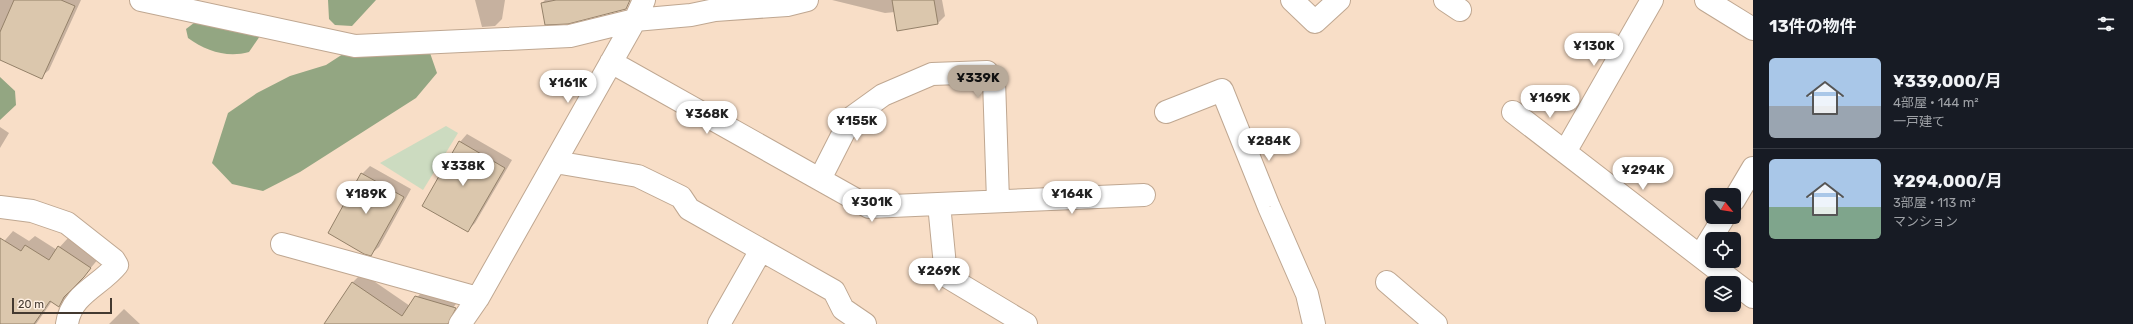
<!DOCTYPE html>
<html lang="ja">
<head>
<meta charset="utf-8">
<style>
  :root { --surface:#171b24; --page:#20242c; --text:#f1f3f6; --muted:#9ea1a6; --line:#363941; --accent:#b7a999 }
  body { margin:0; font-family:Rubik,"Noto Sans JP",sans-serif; background:var(--page); color:var(--text); height:100vh; display:flex; flex-direction:column; font-size:15px; white-space:nowrap }
  * { box-sizing:border-box; margin:0 }
  p { font-size:13px; color:var(--muted) }
  .icon { flex:none; width:22px; height:22px; fill:none; stroke:currentColor; stroke-width:2; stroke-linecap:round; stroke-linejoin:round }
  .map { position:relative; flex:1; overflow:hidden }
  .details { display:flex; flex-direction:column; background:var(--surface); width:380px }
  .details>* { flex:none }
  .needle { width:26px; rotate:120deg }
  .tools { position:absolute; left:1705px; top:188px; display:grid; gap:8px }
  .tools a { display:grid; place-items:center; width:36px; height:36px; border-radius:6px; background:var(--surface); box-shadow:0 2px 6px #0003; font-size:20px }
  .scale { position:absolute; left:12px; bottom:10px; width:100px; box-sizing:border-box; padding-left:4px; border:2px solid #433930; border-top:0; font-size:11px; line-height:14px; white-space:nowrap; color:#433930; -webkit-text-stroke:3px #fdeee0; paint-order:stroke }
  .price { position:absolute; translate:-50% -34px; padding:0 9px; border-radius:14px; background:#fff; color:#222; font-size:13px; line-height:26px; filter:drop-shadow(0 1px 2px #0008) }
  .price::after { content:''; position:absolute; left:50%; top:24px; width:12px; height:9px; margin-left:-6px; background:inherit; clip-path:polygon(0 0,100% 0,50% 100%) }
  .price.selected { background:var(--accent); color:#111 }
  ul { padding:0; list-style:none }
  li { display:flex; align-items:center; gap:12px; height:100px; padding:0 16px }
  li+li { border-top:1px solid var(--line) }
  li span { display:grid; place-items:center; flex:none; width:112px; height:80px; border-radius:6px; color:#555 }
  li>.icon { margin-inline-start:auto }
  span .icon { width:48px; height:48px; fill:#fffc; stroke-width:1 }
  li b { font-size:17px }
  h2 { display:flex; justify-content:space-between; align-items:center; height:48px; padding:0 16px; font-size:17px }
  main { display:flex; flex:1; min-height:0 }
  .map>svg:first-child { display:block }
</style>
</head>
<body>
<main>
<div class="map">
<svg width="1753" height="324" viewBox="0 0 1753 324">
  <rect width="100%" height="100%" fill="#f8dec7"/>
  <path fill="#ccdbc0" d="M 446,126 L 458,133 L 423,190 L 380,163 Z"/>
  <path fill="#93a682" d="M 328,0 L 376,0 L 352,26 L 335,25 L 329,19 Z
    M 207,13 L 262,33 L 249,52 C 227,58 206,51 188,38 L 186,29 Z
    M 360,43 L 430,53 L 437,73 L 416,98 L 300,172 L 263,191 L 232,184 L 212,163 L 228,113 L 257,93 L 290,76 L 326,65 Z
    M 0,77 L 15,91 L 16,105 L 0,120 Z"/>
  <path fill="#0003" d="M 0,0 L 81,0 L 49,70 L 41,77 L 0,59 Z
    M 475,0 L 505,0 L 502,19 L 495,26 L 482,27 Z
    M 545,0 L 620,0 L 542,3 Z
    M 832,0 L 942,0 L 945,16 L 938,23 L 895,12 L 885,13 Z
    M 0,127 L 9,133 L 0,148 Z
    M 467,134 L 512,160 L 475,223 L 468,230 L 460,142 Z
    M 370,166 L 411,189 L 379,247 L 371,254 L 329,232 L 362,174 Z
    M 13,231 L 29,241 L 35,236 L 57,250 L 68,238 L 99,258 L 59,306 L 52,301 L 36,324 L 0,324 L 0,246 Z
    M 362,273 L 410,306 L 425,288 L 460,298 L 442,324 L 325,324 L 353,282 Z
    M 124,309 L 140,324 L 109,324 Z"/>
  <path fill="#dbc7ad" stroke="#948169" d="M 14,0 L 61,0 L 75,6 L 42,79 L 0,60 L 0,32 Z
    M 556,0 L 630,0 L 626,9 L 568,24 L 545,25 L 541,3 Z
    M 892,0 L 934,0 L 938,24 L 897,31 Z
    M 459,141 L 505,168 L 468,232 L 422,206 Z
    M 361,173 L 404,197 L 371,256 L 364,254 L 328,233 Z
    M 0,238 L 21,251 L 25,245 L 49,260 L 58,246 L 91,268 L 84,277 L 64,297 L 59,307 L 50,301 L 34,324 L 0,324 Z
    M 352,282 L 402,316 L 415,296 L 456,308 L 448,324 L 324,324 Z"/>
  <g fill="none" stroke-linecap="round" stroke-linejoin="round">
    <g stroke="#bfa791" stroke-width="24">
      <path id="minor" d="M 141,0 L 355,46 L 570,36 L 635,20 L 691,15 L 715,10 L 787,5 L 807,0
        M 1292,0 L 1315,22 L 1339,0
        M 1445,0 L 1460,10
        M 1706,0 L 1753,29
        M 611,62 L 869,207 L 1144,195
        M 1166,112 L 1222,90 L 1269,207 L 1307,294 L 1314,324
        M 1513,112 L 1753,297
        M 1565,152 L 1652,0
        M 555,162 L 638,176 L 681,197 L 689,209 L 834,291 L 843,309 L 865,324
        M 820,179 L 851,118 L 883,95 L 932,74 L 987,72 L 994,80 L 998,201
        M 1734,200 L 1753,168
        M 939,204 L 946,276 L 1026,324
        M 0,207 L 32,211 L 67,223 L 114,260 L 117,265 C 100,286 71,294 67,324
        M 282,244 L 478,298
        M 1700,256 L 1724,217
        M 1387,282 L 1436,324
        M 460,324 L 478,298 L 635,20 L 644,0
        M 719,324 L 761,250"/>
    </g>
    <use href="#minor" stroke="#fff" stroke-width="22"/>
  </g>
</svg>
<div class="tools">
<a><svg class="needle" viewBox="-14 -14 28 28"><path d="M0-13l5 13h-10z" fill="#e53935"/><path d="M0 13l5-13h-10z" fill="#9ea1a6"/></svg></a>
<a><svg class="icon" aria-label="locate" viewBox="0 0 24 24"><circle cx="12" cy="12" r="6"/><path d="M12 2v4M12 18v4M2 12h4M18 12h4"/></svg></a>
<a><svg class="icon" aria-label="layers" viewBox="0 0 24 24"><path d="M12 4l9 5-9 5-9-5zM3 14l9 5 9-5"/></svg></a>
</div>
<div class="scale">20 m</div>
<b class="price" style="left:1594px;top:67px">¥130K</b>
<b class="price selected" style="left:978px;top:99px">¥339K</b>
<b class="price" style="left:568px;top:104px">¥161K</b>
<b class="price" style="left:1550px;top:119px">¥169K</b>
<b class="price" style="left:707px;top:135px">¥368K</b>
<b class="price" style="left:857px;top:142px">¥155K</b>
<b class="price" style="left:1269px;top:162px">¥284K</b>
<b class="price" style="left:463px;top:187px">¥338K</b>
<b class="price" style="left:1643px;top:191px">¥294K</b>
<b class="price" style="left:366px;top:215px">¥189K</b>
<b class="price" style="left:1072px;top:215px">¥164K</b>
<b class="price" style="left:872px;top:223px">¥301K</b>
<b class="price" style="left:939px;top:292px">¥269K</b>
</div>
<section class="details">
<h2>13件の物件<svg class="icon" aria-label="filters" viewBox="0 0 24 24"><path d="M4 7h16M4 17h16"/><circle cx="9" cy="7" r="2"/><circle cx="15" cy="17" r="2"/></svg></h2>
<ul>
<li><span style="background:linear-gradient(#a9c7e8 60%,#9aa5b1 0)"><svg class="icon" aria-label="home" viewBox="0 0 24 24"><path d="M3 11l9-7 9 7M6 9v11h12V9"/></svg></span><div><b>¥339,000/月</b><p>4部屋 · 144 m²</p><p>一戸建て</p></div></li>
<li><span style="background:linear-gradient(#a9c7e8 60%,#7fa58c 0)"><svg class="icon" aria-label="home" viewBox="0 0 24 24"><path d="M3 11l9-7 9 7M6 9v11h12V9"/></svg></span><div><b>¥294,000/月</b><p>3部屋 · 113 m²</p><p>マンション</p></div></li>
</ul>
</section>
</main>
</body>
</html>
